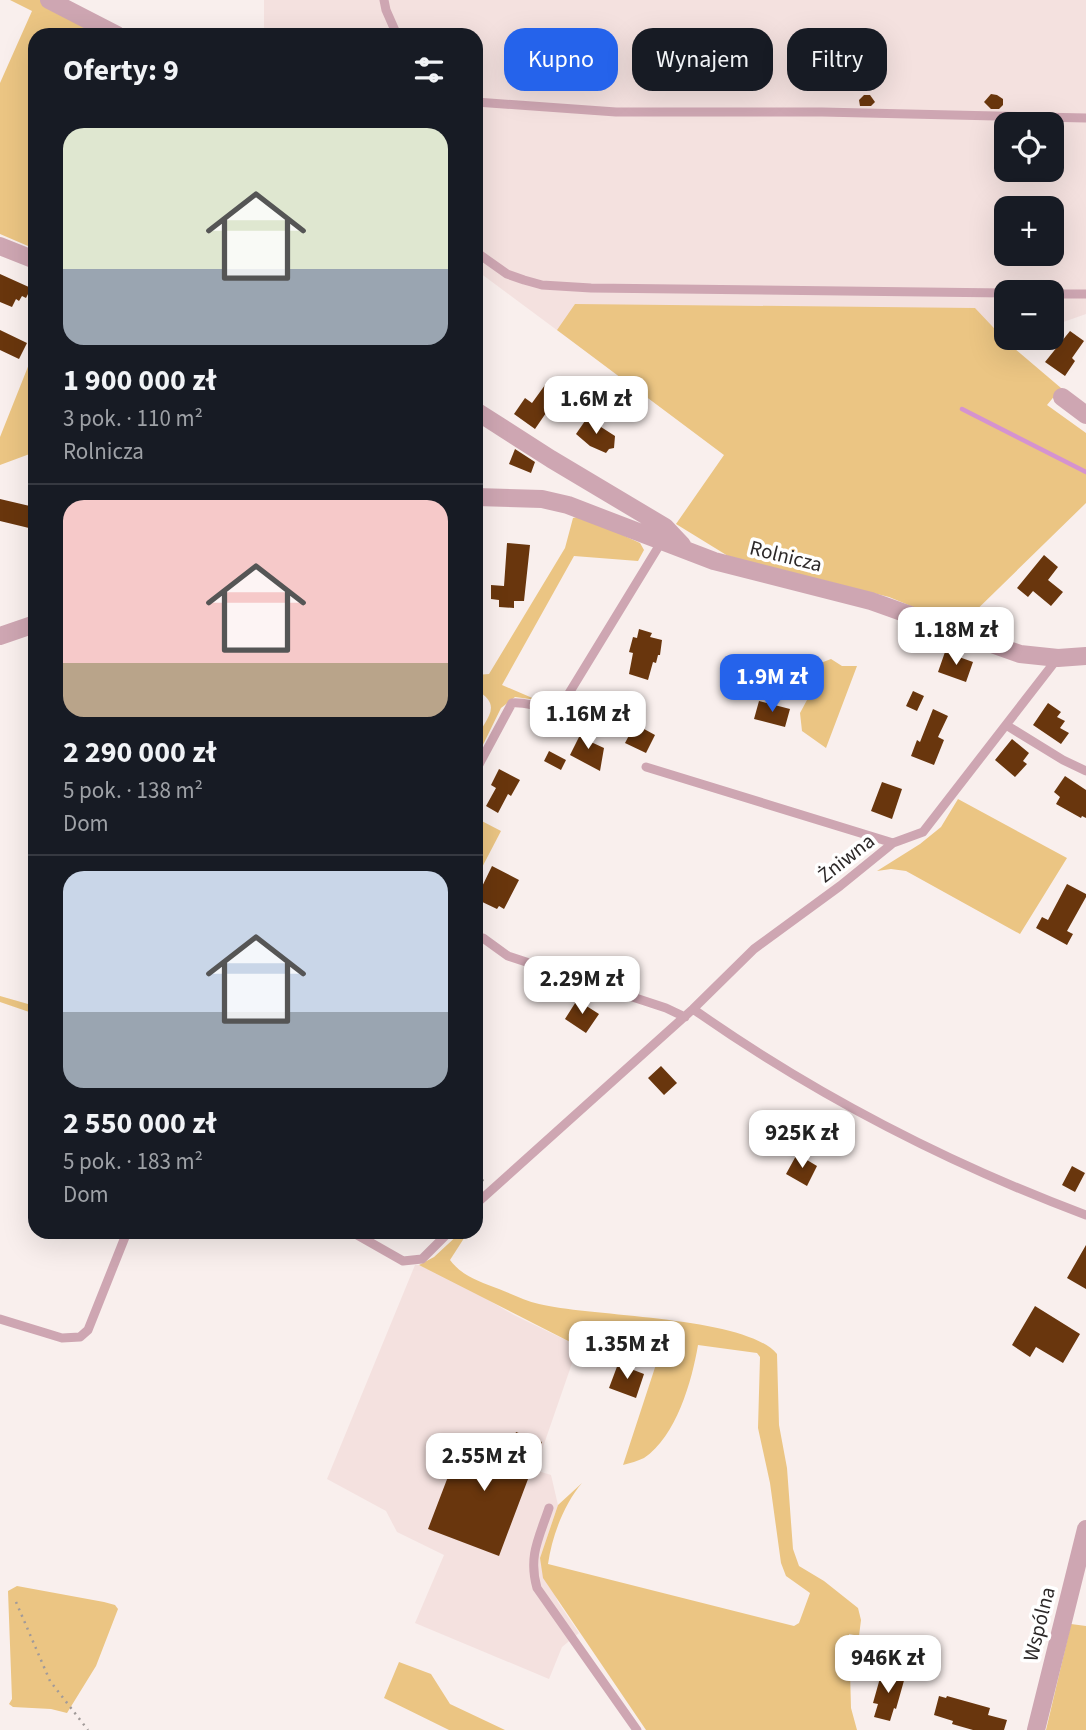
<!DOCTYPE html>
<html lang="pl">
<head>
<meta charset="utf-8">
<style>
  :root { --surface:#171b24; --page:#20242c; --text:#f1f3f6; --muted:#9ea1a6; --line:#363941; --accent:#2563eb }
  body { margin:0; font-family:"Source Sans 3",sans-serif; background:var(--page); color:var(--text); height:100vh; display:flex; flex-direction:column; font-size:26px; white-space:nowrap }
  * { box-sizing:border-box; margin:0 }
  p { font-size:23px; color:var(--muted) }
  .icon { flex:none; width:38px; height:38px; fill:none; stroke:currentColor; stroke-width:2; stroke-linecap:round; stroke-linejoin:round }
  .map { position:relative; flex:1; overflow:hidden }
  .panel { position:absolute; left:28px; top:28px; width:455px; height:1211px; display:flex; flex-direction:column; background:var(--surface); border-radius:21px; box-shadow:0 7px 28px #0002 }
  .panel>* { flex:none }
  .top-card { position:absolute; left:504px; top:28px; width:476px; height:63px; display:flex; gap:14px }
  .buttons { position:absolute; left:994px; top:112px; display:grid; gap:14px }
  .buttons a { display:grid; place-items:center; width:70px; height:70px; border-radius:14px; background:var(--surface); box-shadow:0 7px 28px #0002; font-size:35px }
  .price { position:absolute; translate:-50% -60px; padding:0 16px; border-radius:14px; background:#fff; color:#222; font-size:23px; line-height:46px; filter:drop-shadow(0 2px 4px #0008) }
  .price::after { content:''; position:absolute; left:50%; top:42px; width:21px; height:16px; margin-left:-10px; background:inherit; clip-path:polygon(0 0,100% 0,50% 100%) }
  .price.current { background:var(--accent); color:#fff }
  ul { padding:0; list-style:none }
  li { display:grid; align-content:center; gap:14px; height:371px; padding:0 35px }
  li+li { border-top:2px solid var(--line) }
  li span { display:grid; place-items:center; height:217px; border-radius:21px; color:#555 }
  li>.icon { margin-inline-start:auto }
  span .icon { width:126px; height:126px; fill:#fffc; stroke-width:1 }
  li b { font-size:30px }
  h2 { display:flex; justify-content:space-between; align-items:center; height:84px; padding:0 35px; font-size:30px }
  .pill { padding:0 24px; border-radius:21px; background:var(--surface); box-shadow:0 7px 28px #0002; font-size:24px; line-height:63px }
  .pill.current { background:var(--accent); color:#fff }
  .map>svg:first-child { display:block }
</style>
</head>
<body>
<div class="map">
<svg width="1086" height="1730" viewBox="0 0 1086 1730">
  <rect width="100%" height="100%" fill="#f9efed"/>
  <path fill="#f4e1df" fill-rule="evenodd" d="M 264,0 L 1086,0 L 1086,314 L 1052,326 L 1052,292 L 1006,292 L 1006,338 L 1021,338 L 725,455 L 476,270 L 476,35 L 264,35 ZM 1006,124 L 1052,124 L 1052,170 L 1006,170 ZM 1006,208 L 1052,208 L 1052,254 L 1006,254 Z
    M 415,1265 L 419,1265 L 461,1284 L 514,1315 L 578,1346 L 535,1470 L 551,1475 L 558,1505 L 540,1558 L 558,1602 L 579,1633 L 562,1647 L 549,1679 L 415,1623 L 444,1555 L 397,1532 L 386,1511 L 327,1479 Z"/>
  <path fill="#ebc583" d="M 10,0 L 40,0 L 107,35 L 35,35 L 35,249 L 0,234 L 0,83 L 32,11 Z
    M 575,304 L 975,308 L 1008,343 L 1061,388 L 1047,405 L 1086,433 L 1086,503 L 960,626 L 889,597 L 728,556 L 676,524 L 724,455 L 557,330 Z
    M 35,349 L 35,452 L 0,465 L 0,437 Z
    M 581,516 L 640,543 L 644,550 L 638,561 L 574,556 L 502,685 L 537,700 L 515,697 L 501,708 L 476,759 C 476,754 475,747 476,742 C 481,721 507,707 476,690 L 476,675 L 489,674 L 565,548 L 573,518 Z
    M 831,659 L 842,666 L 857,666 L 826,748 L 802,731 L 800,713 L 807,700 L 818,664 Z
    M 958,799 L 1067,858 L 1020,934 L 906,871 L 891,869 L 877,871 L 920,844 L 941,827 Z
    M 476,818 L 501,831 L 476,879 Z
    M 0,996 L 35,1006 L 35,1014 L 0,1002 Z
    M 461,1232 L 468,1232 L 450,1260 C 462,1276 480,1282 499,1289 C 512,1294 526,1301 539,1304 C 592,1317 745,1316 777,1354 L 779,1425 L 787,1468 L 793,1549 L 799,1566 L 824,1581 L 858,1608 L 861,1620 L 859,1636 L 849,1634 L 851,1708 L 857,1730 L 646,1730 L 543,1578 L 540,1558 L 558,1505 L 582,1483 C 564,1504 552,1536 548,1564 L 794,1626 L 799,1623 L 810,1593 L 786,1576 L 781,1563 L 770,1483 L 758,1428 L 760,1357 L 757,1353 L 698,1345 C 692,1381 676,1437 644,1458 C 638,1461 630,1463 623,1465 L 664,1340 L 612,1331 L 602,1352 L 578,1346 L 419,1265 L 434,1257 Z
    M 17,1586 L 104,1602 L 115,1605 L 118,1609 L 96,1666 L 67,1713 L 51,1709 L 13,1707 L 9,1704 L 12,1699 L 8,1591 Z
    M 1071,1624 L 1086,1626 L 1086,1730 L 1046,1730 Z
    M 399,1662 L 431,1674 L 450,1704 L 505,1730 L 449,1730 L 384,1698 Z"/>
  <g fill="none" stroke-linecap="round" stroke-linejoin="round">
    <path stroke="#d593cf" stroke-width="4.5" d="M 962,409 L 1086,472"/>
  </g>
  <path fill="#69360d" d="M 991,94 L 997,95 L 1003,99 L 1003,105 L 999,109 L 991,109 L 984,102 Z
    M 864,95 L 870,95 L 875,102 L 871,106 L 860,106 L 859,100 Z
    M 0,274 L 31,288 L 26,298 L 22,296 L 19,301 L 16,299 L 12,307 L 0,302 Z
    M 0,330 L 27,343 L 19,359 L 0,350 Z
    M 1070,331 L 1084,341 L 1072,358 L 1075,361 L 1065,376 L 1045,362 Z
    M 545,385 L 559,394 L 535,429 L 514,414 L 525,398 L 532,403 Z
    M 587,418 L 615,436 L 614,448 L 609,449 L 606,453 L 590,446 L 576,434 Z
    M 515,449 L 535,462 L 531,473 L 509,464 Z
    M 0,499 L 34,507 L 29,528 L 0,521 Z
    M 507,543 L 530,545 L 524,601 L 514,601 L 514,608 L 499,607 L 499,600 L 491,599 L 491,585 L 504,586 Z
    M 1044,555 L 1058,567 L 1048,580 L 1063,592 L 1051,606 L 1033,591 L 1028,597 L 1017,588 Z
    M 639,629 L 652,633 L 650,637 L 662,640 L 660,655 L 658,655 L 656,663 L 653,662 L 648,680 L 629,674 L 633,653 L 629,652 L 633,637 L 637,638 Z
    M 945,652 L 973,662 L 966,682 L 938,672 Z
    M 913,691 L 924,696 L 917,711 L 906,706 Z
    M 585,699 L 612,704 L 610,717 L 582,713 Z
    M 759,701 L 790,709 L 785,727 L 754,719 Z
    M 1048,703 L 1061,712 L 1057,717 L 1065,721 L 1060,728 L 1069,733 L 1061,744 L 1033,725 Z
    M 933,709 L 948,716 L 938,737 L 944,740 L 934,765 L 911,756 L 917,740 L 920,742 Z
    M 635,724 L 655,735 L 646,753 L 625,743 Z
    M 583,729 L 595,735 L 591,742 L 604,748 L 600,771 L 570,755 Z
    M 1012,739 L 1029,753 L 1023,761 L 1027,764 L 1015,777 L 995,760 Z
    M 549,751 L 566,760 L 561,770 L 544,761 Z
    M 499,769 L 520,780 L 511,796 L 508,794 L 498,813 L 486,806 L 496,788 L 491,785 Z
    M 1065,776 L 1086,790 L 1086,818 L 1082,816 L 1081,818 L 1056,804 L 1060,797 L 1054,792 Z
    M 882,782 L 902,789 L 892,819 L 871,811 Z
    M 492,866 L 519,880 L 504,909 L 499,906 L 497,909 L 476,899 Z
    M 1067,884 L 1086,894 L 1086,897 L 1067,931 L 1073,934 L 1067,945 L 1036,928 L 1042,917 L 1048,920 Z
    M 577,1000 L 599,1014 L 586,1033 L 565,1019 Z
    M 661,1066 L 677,1083 L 664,1095 L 648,1078 Z
    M 813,1110 L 829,1119 L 827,1122 L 838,1129 L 828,1146 L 810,1137 L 812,1134 L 803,1129 Z
    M 797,1154 L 817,1166 L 807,1186 L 786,1174 Z
    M 1072,1166 L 1085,1173 L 1075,1192 L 1062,1185 Z
    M 1086,1245 L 1086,1289 L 1067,1278 Z
    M 1035,1306 L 1080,1334 L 1063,1363 L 1036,1347 L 1030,1357 L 1012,1345 Z
    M 618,1364 L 644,1374 L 636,1398 L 609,1388 Z
    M 516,1432 L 542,1442 L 499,1556 L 428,1529 L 462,1440 L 507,1457 Z
    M 882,1671 L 905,1677 L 896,1709 L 894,1708 L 890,1721 L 874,1717 L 878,1704 L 873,1703 Z
    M 939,1696 L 946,1698 L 947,1696 L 990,1708 L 988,1715 L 1007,1720 L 1004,1730 L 973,1730 L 952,1724 L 953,1721 L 934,1715 Z"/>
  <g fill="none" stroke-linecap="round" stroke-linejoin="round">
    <path stroke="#a19a99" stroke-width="2.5" stroke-dasharray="2 5" stroke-linecap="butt" d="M 476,1176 L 485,1182
      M 16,1602 L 50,1681 L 88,1730"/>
    <path stroke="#cea6b2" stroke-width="9" d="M 384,0 L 386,10 L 397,35
      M 476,102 L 616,112 L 822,112 L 1086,118
      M 476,252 L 507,274 L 524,280 L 542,285 L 591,288 L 1006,293
      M 1052,294 L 1086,294
      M 1006,725 L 1063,760 L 1086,771
      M 646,767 L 893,843
      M 476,770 L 512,703 C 530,701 548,714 563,703 L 662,541
      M 483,938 L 508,956 L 666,1008 L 685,1017
      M 693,1009 C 814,1094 947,1163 1086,1215
      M 476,1204 L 693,1009 L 754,949 L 840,886 L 893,843 L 923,832 L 1057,659
      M 352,1232 L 403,1261 L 422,1259 L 449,1232
      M 0,1319 L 62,1338 L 80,1337 L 88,1330 L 127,1232
      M 549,1508 C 539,1538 528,1556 537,1588 L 637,1730"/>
    <path stroke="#cea6b2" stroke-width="18" d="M 49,0 L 117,35
      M 0,246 L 35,260
      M 1062,397 L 1086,415
      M 476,411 L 551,459 L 665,527 L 682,545
      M 476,497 L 542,499 L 568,505 L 714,561 L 871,601 L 1020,654 L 1058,658 L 1086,656
      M 0,636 L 35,624
      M 1036,1730 L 1086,1529"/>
  </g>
  <g text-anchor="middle" stroke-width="7" stroke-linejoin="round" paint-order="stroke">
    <g font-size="21" fill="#2d2929" stroke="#fff">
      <text transform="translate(786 556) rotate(14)" y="7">Rolnicza</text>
      <text transform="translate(846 858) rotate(-38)" y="7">Żniwna</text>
      <text transform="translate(1039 1624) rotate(-76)" y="7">Wspólna</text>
    </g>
  </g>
</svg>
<div class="buttons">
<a><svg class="icon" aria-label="locate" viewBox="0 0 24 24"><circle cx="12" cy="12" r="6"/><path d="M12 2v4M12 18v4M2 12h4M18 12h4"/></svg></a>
<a>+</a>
<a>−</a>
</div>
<b class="price" style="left:596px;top:436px">1.6M zł</b>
<b class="price" style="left:956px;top:667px">1.18M zł</b>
<b class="price current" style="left:772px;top:714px">1.9M zł</b>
<b class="price" style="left:588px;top:751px">1.16M zł</b>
<b class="price" style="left:582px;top:1016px">2.29M zł</b>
<b class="price" style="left:802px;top:1170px">925K zł</b>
<b class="price" style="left:627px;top:1381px">1.35M zł</b>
<b class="price" style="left:484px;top:1493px">2.55M zł</b>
<b class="price" style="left:888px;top:1695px">946K zł</b>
<div class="top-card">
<a class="pill current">Kupno</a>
<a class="pill">Wynajem</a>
<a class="pill">Filtry</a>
</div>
<section class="panel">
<h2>Oferty: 9<svg class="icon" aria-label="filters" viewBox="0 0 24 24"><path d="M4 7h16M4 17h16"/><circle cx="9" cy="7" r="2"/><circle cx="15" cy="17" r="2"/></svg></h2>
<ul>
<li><span style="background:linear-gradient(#dfe7d0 65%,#9aa5b1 0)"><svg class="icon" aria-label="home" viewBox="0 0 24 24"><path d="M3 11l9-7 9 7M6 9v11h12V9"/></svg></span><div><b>1 900 000 zł</b><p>3 pok. · 110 m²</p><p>Rolnicza</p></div></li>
<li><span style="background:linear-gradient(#f6c9c9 75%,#b9a48a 0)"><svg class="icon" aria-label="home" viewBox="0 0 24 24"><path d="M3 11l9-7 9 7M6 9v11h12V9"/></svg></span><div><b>2 290 000 zł</b><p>5 pok. · 138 m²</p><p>Dom</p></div></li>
<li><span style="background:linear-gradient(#c9d6e8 65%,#9aa5b1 0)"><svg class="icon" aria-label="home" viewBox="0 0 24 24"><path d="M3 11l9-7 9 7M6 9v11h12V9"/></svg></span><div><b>2 550 000 zł</b><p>5 pok. · 183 m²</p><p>Dom</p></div></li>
</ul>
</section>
</div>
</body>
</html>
